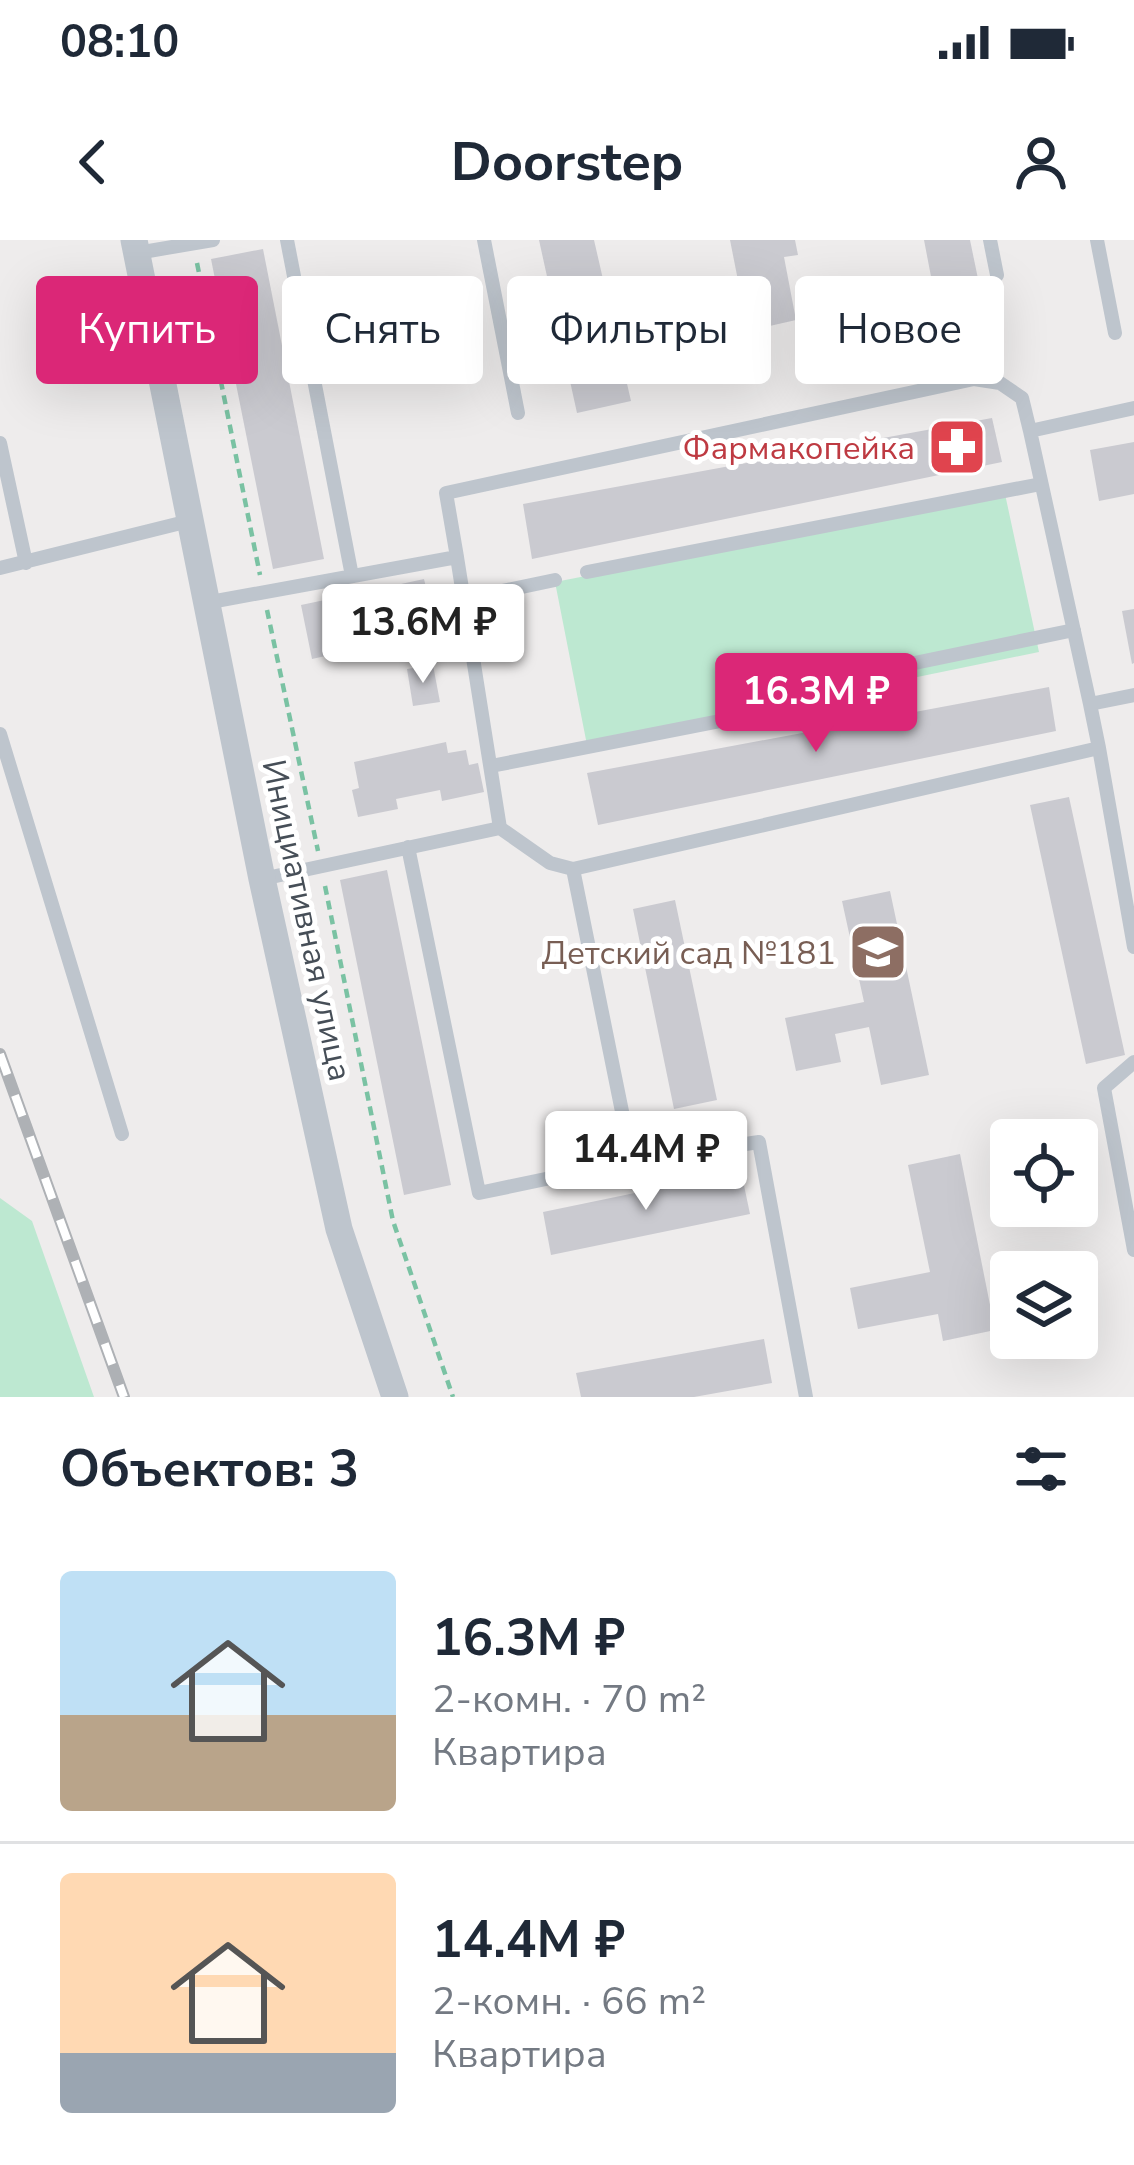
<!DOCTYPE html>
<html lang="ru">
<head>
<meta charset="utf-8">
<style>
  :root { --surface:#fff; --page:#f6f6f7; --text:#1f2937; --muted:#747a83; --line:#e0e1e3; --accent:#db2777 }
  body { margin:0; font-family:"Nunito Sans",sans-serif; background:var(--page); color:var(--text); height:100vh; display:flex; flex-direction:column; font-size:45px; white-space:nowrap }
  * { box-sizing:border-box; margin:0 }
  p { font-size:39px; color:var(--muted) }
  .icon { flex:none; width:66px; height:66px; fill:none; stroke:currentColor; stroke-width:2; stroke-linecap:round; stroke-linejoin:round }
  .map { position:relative; height:1157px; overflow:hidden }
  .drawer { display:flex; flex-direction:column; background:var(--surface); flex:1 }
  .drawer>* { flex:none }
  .top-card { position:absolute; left:36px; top:36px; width:1062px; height:108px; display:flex; gap:24px }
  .fabs { position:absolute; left:990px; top:879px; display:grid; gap:24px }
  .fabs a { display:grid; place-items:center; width:108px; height:108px; border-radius:12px; background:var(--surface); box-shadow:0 12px 48px #0002; font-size:60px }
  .price { position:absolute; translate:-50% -102px; padding:0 27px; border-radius:12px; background:#fff; color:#222; font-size:39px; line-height:78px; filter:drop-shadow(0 3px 6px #0008) }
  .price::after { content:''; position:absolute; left:50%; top:72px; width:36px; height:27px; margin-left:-18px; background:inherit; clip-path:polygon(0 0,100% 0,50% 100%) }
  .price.active { background:var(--accent); color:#fff }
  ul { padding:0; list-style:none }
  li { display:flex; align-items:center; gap:36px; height:300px; padding:0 60px }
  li+li { border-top:3px solid var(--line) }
  li span { display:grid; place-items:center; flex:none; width:336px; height:240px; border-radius:12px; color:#555 }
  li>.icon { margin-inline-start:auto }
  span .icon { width:144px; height:144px; fill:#fffc; stroke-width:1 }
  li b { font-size:51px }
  h2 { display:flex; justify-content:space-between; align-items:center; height:144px; padding:0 60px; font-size:51px }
  .pill { padding:0 42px; border-radius:12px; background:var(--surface); box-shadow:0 12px 48px #0002; font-size:42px; line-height:108px }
  .pill.active { background:var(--accent); color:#fff }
  .status { display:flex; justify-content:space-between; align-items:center; height:84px; padding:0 60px; background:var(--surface); direction:ltr }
  .status svg { height:33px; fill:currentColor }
  header { display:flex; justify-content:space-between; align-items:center; height:156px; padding:0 60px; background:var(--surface); font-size:54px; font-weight:700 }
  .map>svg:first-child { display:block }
</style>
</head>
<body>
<div class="status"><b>08:10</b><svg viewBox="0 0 49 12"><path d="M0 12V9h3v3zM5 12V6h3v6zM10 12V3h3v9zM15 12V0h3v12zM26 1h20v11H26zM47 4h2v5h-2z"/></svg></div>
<header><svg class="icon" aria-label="back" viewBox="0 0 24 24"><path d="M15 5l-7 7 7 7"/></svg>Doorstep<svg class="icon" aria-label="person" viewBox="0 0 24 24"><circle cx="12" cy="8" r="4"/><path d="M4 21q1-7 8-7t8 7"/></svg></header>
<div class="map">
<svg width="1134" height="1157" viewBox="0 0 1134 1157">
  <rect width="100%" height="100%" fill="#eeecec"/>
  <path fill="#bde8d1" d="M 1005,254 L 1039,412 L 587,505 L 555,342 Z
    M 0,958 L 32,981 L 94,1157 L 0,1157 Z"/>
  <path fill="#cacad0" d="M 539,0 L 594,0 L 631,161 L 577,173 Z
    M 730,0 L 795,0 L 798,15 L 784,17 L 796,80 L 748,91 Z
    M 924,0 L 970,0 L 983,63 L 938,73 Z
    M 263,9 L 324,319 L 273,329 L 211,19 Z
    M 992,178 L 1002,222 L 532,319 L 523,264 Z
    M 1134,202 L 1134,254 L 1099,261 L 1090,210 Z
    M 424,339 L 430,364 L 423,366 L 428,393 L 312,419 L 301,365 L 339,357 L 340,364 L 379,356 L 378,349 Z
    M 1134,369 L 1134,423 L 1132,424 L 1122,371 Z
    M 433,425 L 440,462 L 413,466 L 407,429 Z
    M 1049,447 L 1056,491 L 598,585 L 587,533 Z
    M 446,502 L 448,513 L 466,510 L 469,525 L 478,523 L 484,552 L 442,561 L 440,550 L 396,559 L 398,569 L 358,577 L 352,550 L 359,548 L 354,522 Z
    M 1069,557 L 1125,815 L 1086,824 L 1030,565 Z
    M 387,630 L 451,945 L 404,955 L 340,640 Z
    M 890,651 L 929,835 L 881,845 L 869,787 L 835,794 L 841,822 L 796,831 L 785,778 L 864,762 L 842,661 Z
    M 675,660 L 717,860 L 674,869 L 633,669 Z
    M 960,914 L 995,1090 L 943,1101 L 938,1074 L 858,1089 L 850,1048 L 930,1032 L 908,925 Z
    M 741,931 L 750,974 L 551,1015 L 543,972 Z
    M 764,1099 L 772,1143 L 694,1157 L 581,1157 L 576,1133 Z"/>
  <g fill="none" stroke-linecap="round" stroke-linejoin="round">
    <path stroke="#7ac2a3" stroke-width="4.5" stroke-dasharray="9 6" stroke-linecap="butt" d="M 197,23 L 260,335
      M 267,370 L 318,611
      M 325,646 L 393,981 L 453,1157"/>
    <path stroke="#bec5cd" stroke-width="14" d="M 287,0 L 352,336
      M 484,0 L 518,173
      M 990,0 L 997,35
      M 1097,0 L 1115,93
      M 137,13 L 213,0
      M 1030,191 L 1090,464
      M 0,203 L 26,323
      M 457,317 L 500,588
      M 0,328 L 189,281
      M 587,332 L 1041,244
      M 465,359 L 555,340
      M 205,363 L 457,317 L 446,253 L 974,139 L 1000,143 L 1022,158 L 1030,191 L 1134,168
      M 0,494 L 122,894
      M 1099,508 L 1134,707
      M 491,526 L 776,470 L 789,449 L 1074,390
      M 408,607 L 479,953 L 632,921
      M 573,629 L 632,921 L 759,902 L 806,1157
      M 262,639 L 500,588 L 550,623 L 573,629 L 1099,508 L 1090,464 L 1134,455
      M 1134,822 L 1104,848 L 1134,1010"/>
    <path stroke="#bec5cd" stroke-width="27" d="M 134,0 L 262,639 L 339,989 L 395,1157"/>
    <g stroke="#aeb1b5" stroke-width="12">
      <path id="rail" d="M 0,814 L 124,1157"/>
    </g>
    <use href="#rail" stroke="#fff" stroke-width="8" stroke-dasharray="22" stroke-linecap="butt"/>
  </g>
  <defs>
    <g id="pharmacy-square" transform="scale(3)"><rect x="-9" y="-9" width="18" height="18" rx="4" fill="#e0444e" stroke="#fff"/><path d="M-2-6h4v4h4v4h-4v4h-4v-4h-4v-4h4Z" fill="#fff"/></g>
    <g id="school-square" transform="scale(3)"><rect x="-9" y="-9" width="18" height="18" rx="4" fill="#8d6e63" stroke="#fff"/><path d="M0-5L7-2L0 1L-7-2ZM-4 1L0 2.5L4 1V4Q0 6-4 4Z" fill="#fff"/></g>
  </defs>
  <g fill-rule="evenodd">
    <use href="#pharmacy-square" x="957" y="207"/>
    <use href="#school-square" x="878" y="712"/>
  </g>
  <g text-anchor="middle" stroke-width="10" stroke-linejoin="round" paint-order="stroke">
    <g font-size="33" fill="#be3a42" stroke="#fff" text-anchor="end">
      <text x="915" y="219">Фармакопейка</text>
    </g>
    <g font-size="33" fill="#464e57" stroke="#fff">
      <text transform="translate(308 680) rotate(78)" y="12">Инициативная улица</text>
    </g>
    <g font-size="33" fill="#785e54" stroke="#fff" text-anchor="end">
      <text x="836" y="724">Детский сад №181</text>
    </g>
  </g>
</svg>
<div class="fabs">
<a><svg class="icon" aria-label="locate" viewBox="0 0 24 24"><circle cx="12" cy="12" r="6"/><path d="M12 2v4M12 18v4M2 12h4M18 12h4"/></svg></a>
<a><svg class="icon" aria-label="layers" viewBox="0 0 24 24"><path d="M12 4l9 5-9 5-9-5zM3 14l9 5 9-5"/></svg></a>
</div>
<b class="price" style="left:423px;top:446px">13.6M ₽</b>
<b class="price active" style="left:816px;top:515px">16.3M ₽</b>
<b class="price" style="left:646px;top:973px">14.4M ₽</b>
<div class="top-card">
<a class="pill active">Купить</a>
<a class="pill">Снять</a>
<a class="pill">Фильтры</a>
<a class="pill">Новое</a>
</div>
</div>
<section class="drawer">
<h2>Объектов: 3<svg class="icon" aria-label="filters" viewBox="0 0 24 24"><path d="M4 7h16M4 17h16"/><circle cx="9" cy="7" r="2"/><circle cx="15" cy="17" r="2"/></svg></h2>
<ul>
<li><span style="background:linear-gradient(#bfe0f5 60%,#b9a48a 0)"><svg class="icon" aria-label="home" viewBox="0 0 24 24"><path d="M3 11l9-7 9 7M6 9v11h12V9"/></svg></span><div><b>16.3M ₽</b><p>2-комн. · 70 m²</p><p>Квартира</p></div></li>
<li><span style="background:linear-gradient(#ffd9b3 75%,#9aa5b1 0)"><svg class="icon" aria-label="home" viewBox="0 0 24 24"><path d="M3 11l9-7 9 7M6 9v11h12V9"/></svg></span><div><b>14.4M ₽</b><p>2-комн. · 66 m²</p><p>Квартира</p></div></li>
</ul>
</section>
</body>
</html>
